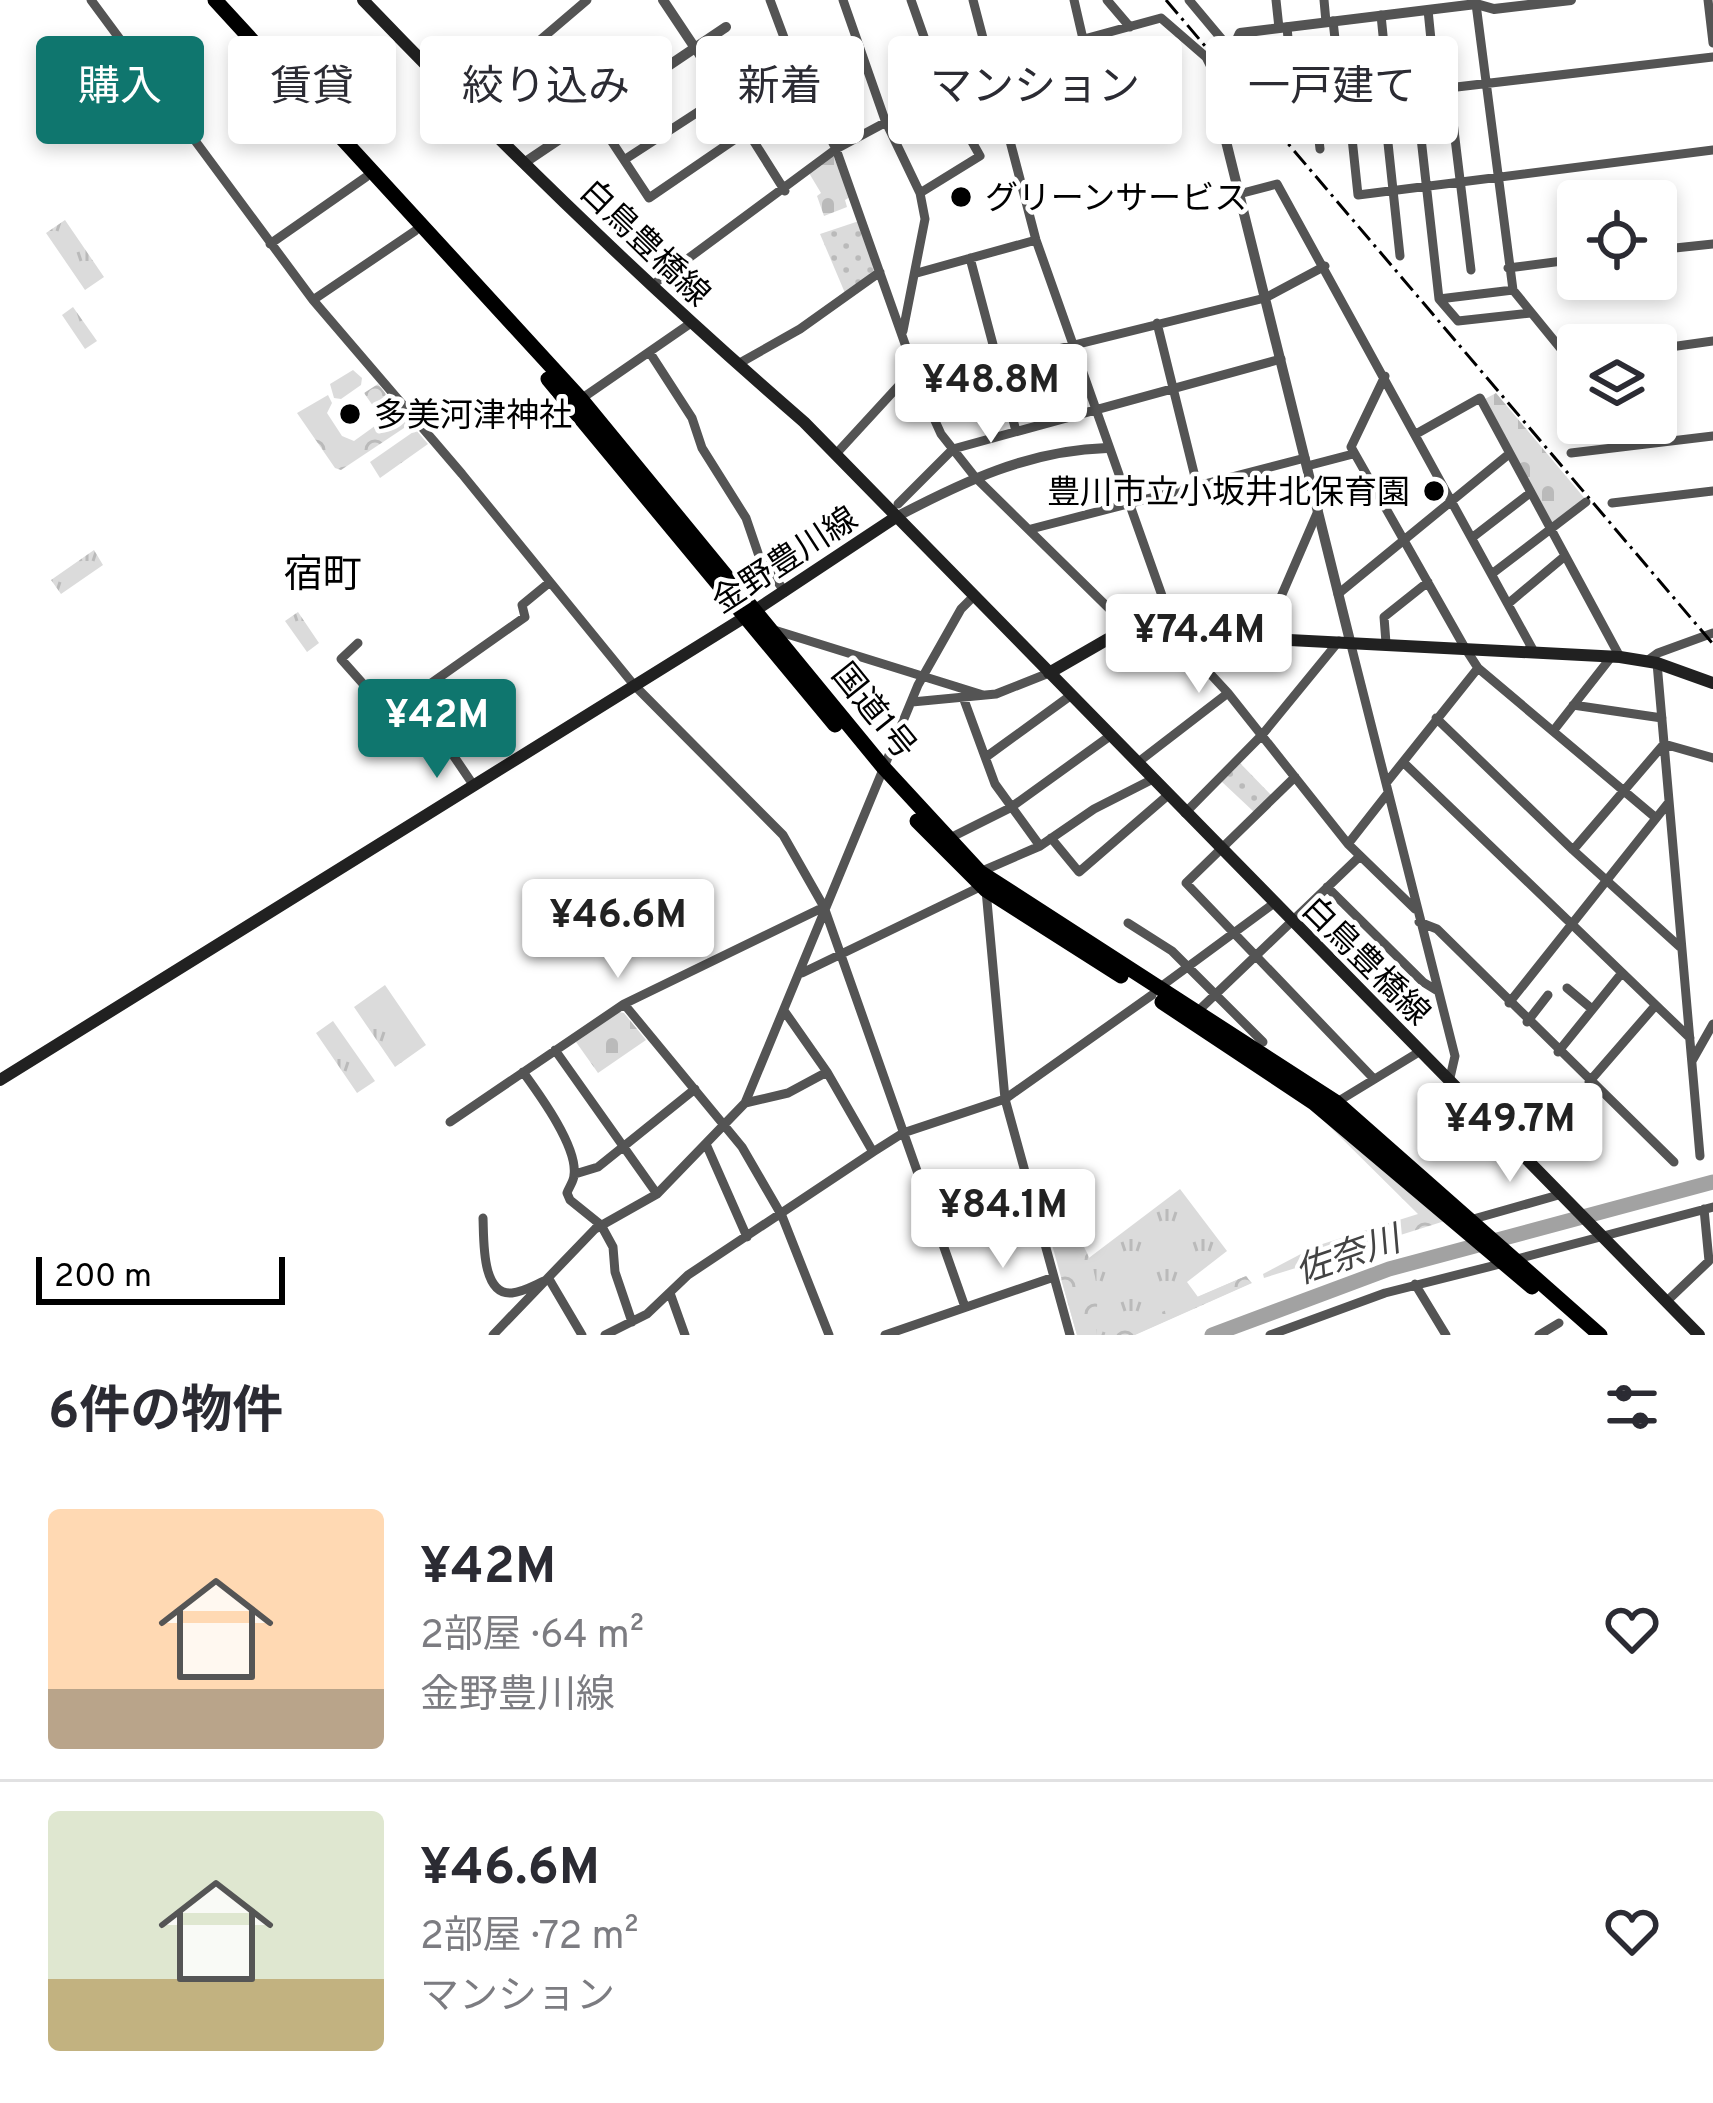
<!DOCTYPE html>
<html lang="ja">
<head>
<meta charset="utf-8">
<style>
  :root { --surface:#fff; --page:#f7f7f7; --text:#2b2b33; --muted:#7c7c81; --line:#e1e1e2; --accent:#0f766e }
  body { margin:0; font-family:Overpass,"Noto Sans JP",sans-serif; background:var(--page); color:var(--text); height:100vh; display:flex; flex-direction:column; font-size:45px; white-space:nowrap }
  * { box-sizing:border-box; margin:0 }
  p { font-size:39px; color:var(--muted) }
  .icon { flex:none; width:66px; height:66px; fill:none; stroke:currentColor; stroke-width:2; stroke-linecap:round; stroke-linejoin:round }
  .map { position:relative; height:1335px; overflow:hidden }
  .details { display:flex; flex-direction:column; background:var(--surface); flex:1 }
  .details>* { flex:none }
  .hud { position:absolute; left:36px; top:36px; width:1641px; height:108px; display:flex; gap:24px }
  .buttons { position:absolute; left:1557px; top:180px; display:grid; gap:24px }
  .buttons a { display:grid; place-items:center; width:120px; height:120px; border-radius:12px; background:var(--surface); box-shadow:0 6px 18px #0003; font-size:60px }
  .scale { position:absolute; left:36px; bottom:30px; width:249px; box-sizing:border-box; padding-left:12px; border:6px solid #000; border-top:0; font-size:33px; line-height:42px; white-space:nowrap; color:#000; -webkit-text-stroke:9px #fff; paint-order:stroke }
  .price { position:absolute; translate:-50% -102px; padding:0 27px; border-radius:12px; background:#fff; color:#222; font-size:39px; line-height:78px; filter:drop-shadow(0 3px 6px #0008) }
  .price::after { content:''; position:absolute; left:50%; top:72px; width:36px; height:27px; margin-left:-18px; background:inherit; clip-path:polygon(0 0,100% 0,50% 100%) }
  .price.active { background:var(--accent); color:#fff }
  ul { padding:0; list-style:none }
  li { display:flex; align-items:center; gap:36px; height:300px; padding:0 48px }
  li+li { border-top:3px solid var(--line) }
  li span { display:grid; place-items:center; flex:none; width:336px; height:240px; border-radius:12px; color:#555 }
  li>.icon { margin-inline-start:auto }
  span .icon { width:144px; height:144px; fill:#fffc; stroke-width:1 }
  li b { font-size:51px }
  h2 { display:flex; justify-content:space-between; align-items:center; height:144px; padding:0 48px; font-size:51px }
  .tag { padding:0 42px; border-radius:12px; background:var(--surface); box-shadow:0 6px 18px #0003; font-size:42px; line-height:108px }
  .tag.active { background:var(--accent); color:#fff }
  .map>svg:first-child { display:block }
</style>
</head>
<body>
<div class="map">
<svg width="1713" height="1335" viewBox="0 0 1713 1335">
  <defs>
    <pattern id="grass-tufts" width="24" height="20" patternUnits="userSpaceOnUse" patternTransform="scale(3)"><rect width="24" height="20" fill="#dbdbdb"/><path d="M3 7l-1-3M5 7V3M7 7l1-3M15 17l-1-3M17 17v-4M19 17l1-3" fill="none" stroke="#bababa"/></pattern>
    <pattern id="forest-crowns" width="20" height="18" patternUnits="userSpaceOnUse" patternTransform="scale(3)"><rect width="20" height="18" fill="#dbdbdb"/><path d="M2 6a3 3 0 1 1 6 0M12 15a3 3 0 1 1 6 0" fill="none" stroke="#bababa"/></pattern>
    <pattern id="cemetery-stones" width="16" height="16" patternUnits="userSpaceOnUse" patternTransform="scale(3)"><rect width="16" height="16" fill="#dbdbdb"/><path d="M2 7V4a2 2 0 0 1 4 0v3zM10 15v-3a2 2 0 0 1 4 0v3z" fill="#bababa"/></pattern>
    <pattern id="park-dots" width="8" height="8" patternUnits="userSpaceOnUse" patternTransform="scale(3)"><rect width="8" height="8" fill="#dbdbdb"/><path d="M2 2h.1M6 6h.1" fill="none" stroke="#bababa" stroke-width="1.8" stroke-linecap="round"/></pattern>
  </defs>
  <rect width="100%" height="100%" fill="#fff"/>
  <path fill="url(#grass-tufts)" d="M 65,220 L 104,277 L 85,290 L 46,233 Z
    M 73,307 L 97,341 L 85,349 L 62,315 Z
    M 416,430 L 428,444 L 380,478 L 370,462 Z
    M 94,550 L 103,565 L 61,594 L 51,580 Z
    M 298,612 L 319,643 L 307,652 L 285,621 Z
    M 385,985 L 426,1045 L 395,1067 L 354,1007 Z
    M 333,1021 L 375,1081 L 357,1093 L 316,1033 Z
    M 1180,1189 L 1227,1251 L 1187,1282 L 1198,1297 L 1246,1276 L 1252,1283 L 1135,1335 L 1077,1335 L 1061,1279 Z"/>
  <path fill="url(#forest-crowns)" d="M 353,370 L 362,378 L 361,385 L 341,399 L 334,398 L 330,384 Z
    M 378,384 L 410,424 L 341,470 L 335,468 L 297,413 L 328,395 L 332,403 L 327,413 L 342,436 L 354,441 L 379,423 L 378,413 L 364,393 Z
    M 1316,1113 L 1448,1220 L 1264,1278 L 1263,1274 L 1316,1246 L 1418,1214 Z
    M 1049,1210 C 1077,1224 1097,1263 1097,1295 C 1098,1309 1095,1321 1097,1335 L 1077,1335 L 1043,1212 Z
    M 1246,1276 L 1251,1283 L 1134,1335 L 1108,1335 Z"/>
  <path fill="url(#cemetery-stones)" d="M 833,155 L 850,197 L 845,200 L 847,207 L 824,216 L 817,196 L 821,193 L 809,173 Z
    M 1496,393 L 1586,500 L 1552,523 L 1485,399 Z
    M 619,1012 L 624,1013 L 646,1040 L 598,1073 L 576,1042 Z"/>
  <path fill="url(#park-dots)" d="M 859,221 L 875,270 L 845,293 L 820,234 Z
    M 1239,762 L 1271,795 L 1254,812 L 1221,781 Z"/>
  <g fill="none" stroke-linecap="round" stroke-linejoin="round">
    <path stroke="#a2a2a2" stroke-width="15" d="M 1212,1335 L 1389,1269 L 1713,1182"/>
    <path stroke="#545454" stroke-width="9" d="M 91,0 L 313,300 L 462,474 L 634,685 L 783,835 L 824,907 L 965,1307
      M 770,0 L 798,75 L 836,149 L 922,392 L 941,434 L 975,477 L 1133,632
      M 843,0 L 885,120 L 920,193 L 925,219 L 903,331
      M 911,0 L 942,88 L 980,156 L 920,193
      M 973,0 L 1036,240 L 1177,638 L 1228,693 L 1348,844 L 1415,909
      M 1074,0 L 1083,39
      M 1107,0 L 1130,27
      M 1189,0 L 1230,49
      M 1276,0 L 1279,28
      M 1324,0 L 1326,22
      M 1708,0 L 1713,43
      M 1476,4 L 1513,290 L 1570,360 L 1578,359
      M 1428,10 L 1436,90
      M 1381,15 L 1389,96
      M 1333,21 L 1342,101
      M 1287,27 L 1294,106 L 1713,57
      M 695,48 L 785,191
      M 989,65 L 1161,18 L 1206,57 L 1219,83
      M 1449,89 L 1471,270
      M 1416,93 L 1439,299 L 1458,321 L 1531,313
      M 1383,96 L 1400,256
      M 1348,100 L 1358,195 L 1713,150
      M 1315,104 L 1320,149
      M 464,105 L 587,0
      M 595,116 L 649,198 L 747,131
      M 624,160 L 724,95
      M 1239,194 L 1277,184 L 1533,650
      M 270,244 L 366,177
      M 1656,250 L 1713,244
      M 970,258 L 1016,431
      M 1508,268 L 1578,259
      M 917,273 L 1036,240
      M 651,286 L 836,149 L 944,91
      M 1439,299 L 1513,290
      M 313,300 L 415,231
      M 1157,323 L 1197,485
      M 1656,349 L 1713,341
      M 650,353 L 692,418 L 702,448 L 746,518 L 759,556 L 785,592
      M 738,364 L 800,329 L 880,272
      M 1385,376 L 1351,447 L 1465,648 L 1478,668 L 1656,818
      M 922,392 L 953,375 L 1265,298 L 1325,266
      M 581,399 L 691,323
      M 1416,434 L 1480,398 L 1620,657
      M 1571,453 L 1713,436
      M 835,455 L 915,368
      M 1307,466 L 1353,454
      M 1612,503 L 1713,491
      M 898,504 L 953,449 L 1281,359
      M 1031,529 L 1305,458
      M 1473,537 L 1530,493
      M 1493,573 L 1586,502
      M 1338,594 L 1509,454
      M 1509,603 L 1565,556
      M 771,629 L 983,695
      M 1264,636 L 1318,511
      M 1350,641 L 1455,1056 L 1449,1082
      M 358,643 L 341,659 L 389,713 L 413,696 L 474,786
      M 1386,643 L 1384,617 L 1428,582
      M 1647,661 L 1658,653 L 1713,633
      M 1657,663 L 1700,1156
      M 413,696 L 525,617 L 522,605 L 550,582
      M 963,697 L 995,784 L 1040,846
      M 912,702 L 996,694 L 1049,673
      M 1573,705 L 1662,718
      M 1436,718 L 1573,850 L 1664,744 L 1713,758
      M 1554,730 L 1612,656
      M 986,757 L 1070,696
      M 1403,762 L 1690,1038
      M 1137,763 L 1228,693
      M 1295,777 L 1186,883 L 1374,1079
      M 1387,782 L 1478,668
      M 1185,813 L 1262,735 L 1339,641
      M 1051,838 L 1079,872 L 1167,796
      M 948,839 L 1010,808 L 1110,736
      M 1348,844 L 1388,793
      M 1573,850 L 1680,947
      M 980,872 L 1040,846 L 1094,809 L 1151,780
      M 1327,887 L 1423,982 L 1436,990
      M 986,890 L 1005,1099 L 1070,1335
      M 1419,922 L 1437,929 L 1674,1162
      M 1128,923 L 1172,951 L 1263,1042
      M 802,973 L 982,886
      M 1159,988 L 1273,904
      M 1567,988 L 1592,1009
      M 1509,1003 L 1669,802
      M 624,1004 L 742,1147 L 782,1216 L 829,1335
      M 785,1012 L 827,1072 L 873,1152
      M 1197,1012 L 1359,857
      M 1527,1022 L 1548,995
      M 555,1050 L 657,1194
      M 1558,1052 L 1621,974
      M 1692,1061 L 1713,1024
      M 523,1072 C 539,1094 578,1147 574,1175 C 574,1181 569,1187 567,1193 L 570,1200 L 601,1225 L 613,1247 L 615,1272 L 632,1322
      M 1589,1082 L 1655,1006
      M 1337,1102 L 1419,1052
      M 745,1103 L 788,1093 L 827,1072
      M 450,1122 L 624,1004 L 824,907
      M 706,1144 L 747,1237
      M 575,1174 L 598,1167 L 695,1089
      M 483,1218 C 484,1238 481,1296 512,1293 C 524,1292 538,1283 549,1279 L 582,1335
      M 1470,1220 L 1562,1194
      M 1517,1259 L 1713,1207
      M 1415,1284 L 1446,1335
      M 670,1293 L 685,1335
      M 1667,1301 L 1709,1261 L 1704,1209
      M 493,1335 L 595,1229 L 657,1194 L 745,1103 L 918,685 L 961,609 L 973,597
      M 605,1335 L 647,1314 L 688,1275 L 873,1152 L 903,1133 L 1005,1099 L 1152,995
      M 885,1335 L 1054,1277
      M 1270,1335 L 1385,1293 L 1504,1263
      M 1539,1335 L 1559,1323"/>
    <path stroke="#545454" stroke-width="10" d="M 663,0 L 695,48
      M 524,163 L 726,27
      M 896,517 C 963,482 1029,450 1107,448
      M 1350,641 L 1217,105 L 1224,68 L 1240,33 L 1476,4 L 1494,9 L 1571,0"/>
    <path stroke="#212121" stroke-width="12" d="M 363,0 C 504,147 650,289 804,422 L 1699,1335
      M 1049,673 L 1108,639 L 1133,632 L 1620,657 L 1657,663 L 1713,683
      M 0,1080 L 745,617 L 896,517"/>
    <path stroke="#000" stroke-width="15" d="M 215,0 L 581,399 L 883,767 L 980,872 L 1336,1102 L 1600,1335
      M 548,379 L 835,725
      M 917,821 L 986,890 L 1121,976
      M 1162,1002 L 1314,1103 L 1532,1287"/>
    <path stroke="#000" stroke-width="3" stroke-dasharray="18 6 3 6" stroke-linecap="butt" d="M 1166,0 L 1713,644"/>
  </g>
  <g fill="#000" stroke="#fff" stroke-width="4.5">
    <circle cx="961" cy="197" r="12"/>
    <circle cx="350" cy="414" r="12"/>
    <circle cx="1434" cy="491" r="12"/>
  </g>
  <g text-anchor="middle" stroke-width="9" stroke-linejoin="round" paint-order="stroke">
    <g font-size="33" fill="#000" stroke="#fff" text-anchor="start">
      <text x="985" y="209">グリーンサービス</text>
      <text x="374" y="426">多美河津神社</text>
      <text x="1410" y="503" text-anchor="end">豊川市立小坂井北保育園</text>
    </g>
    <g font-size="33" fill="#000" stroke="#fff">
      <text transform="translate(646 242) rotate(44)" y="12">白鳥豊橋線</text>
      <text transform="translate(784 559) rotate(-33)" y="12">金野豊川線</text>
      <text transform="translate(875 710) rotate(51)" y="12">国道1号</text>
      <text transform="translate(1367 960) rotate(45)" y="12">白鳥豊橋線</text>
    </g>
    <g font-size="36" font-style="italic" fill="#434343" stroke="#fff">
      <text transform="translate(1347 1254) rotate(-19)" y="13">佐奈川</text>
    </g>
    <g font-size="39" fill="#000" stroke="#fff">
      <text x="323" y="587">宿町</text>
    </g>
  </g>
</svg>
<div class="buttons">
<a><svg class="icon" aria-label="locate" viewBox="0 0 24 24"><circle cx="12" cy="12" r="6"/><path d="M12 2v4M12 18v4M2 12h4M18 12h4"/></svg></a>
<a><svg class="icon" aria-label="layers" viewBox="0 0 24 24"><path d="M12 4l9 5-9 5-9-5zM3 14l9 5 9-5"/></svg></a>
</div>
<div class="scale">200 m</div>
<b class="price" style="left:991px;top:446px">¥48.8M</b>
<b class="price" style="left:1199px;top:696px">¥74.4M</b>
<b class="price active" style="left:437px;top:781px">¥42M</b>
<b class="price" style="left:618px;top:981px">¥46.6M</b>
<b class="price" style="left:1510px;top:1185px">¥49.7M</b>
<b class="price" style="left:1003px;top:1271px">¥84.1M</b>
<div class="hud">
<a class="tag active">購入</a>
<a class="tag">賃貸</a>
<a class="tag">絞り込み</a>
<a class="tag">新着</a>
<a class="tag">マンション</a>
<a class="tag">一戸建て</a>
</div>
</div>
<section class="details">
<h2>6件の物件<svg class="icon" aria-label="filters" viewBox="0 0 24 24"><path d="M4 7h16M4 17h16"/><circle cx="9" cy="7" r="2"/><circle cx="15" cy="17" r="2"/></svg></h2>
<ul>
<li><span style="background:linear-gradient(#ffd9b3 75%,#b9a48a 0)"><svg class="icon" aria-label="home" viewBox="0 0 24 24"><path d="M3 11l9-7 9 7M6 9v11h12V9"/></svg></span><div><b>¥42M</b><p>2部屋 · 64 m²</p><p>金野豊川線</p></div><svg class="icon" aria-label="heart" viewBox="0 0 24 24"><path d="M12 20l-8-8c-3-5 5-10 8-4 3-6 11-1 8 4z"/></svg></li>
<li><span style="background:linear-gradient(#dfe7d0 70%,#c2b280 0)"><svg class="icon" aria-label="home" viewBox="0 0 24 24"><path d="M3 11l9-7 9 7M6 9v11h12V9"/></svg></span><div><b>¥46.6M</b><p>2部屋 · 72 m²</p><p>マンション</p></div><svg class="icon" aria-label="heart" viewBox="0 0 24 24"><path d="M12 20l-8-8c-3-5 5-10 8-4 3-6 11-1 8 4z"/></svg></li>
</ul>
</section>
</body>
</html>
